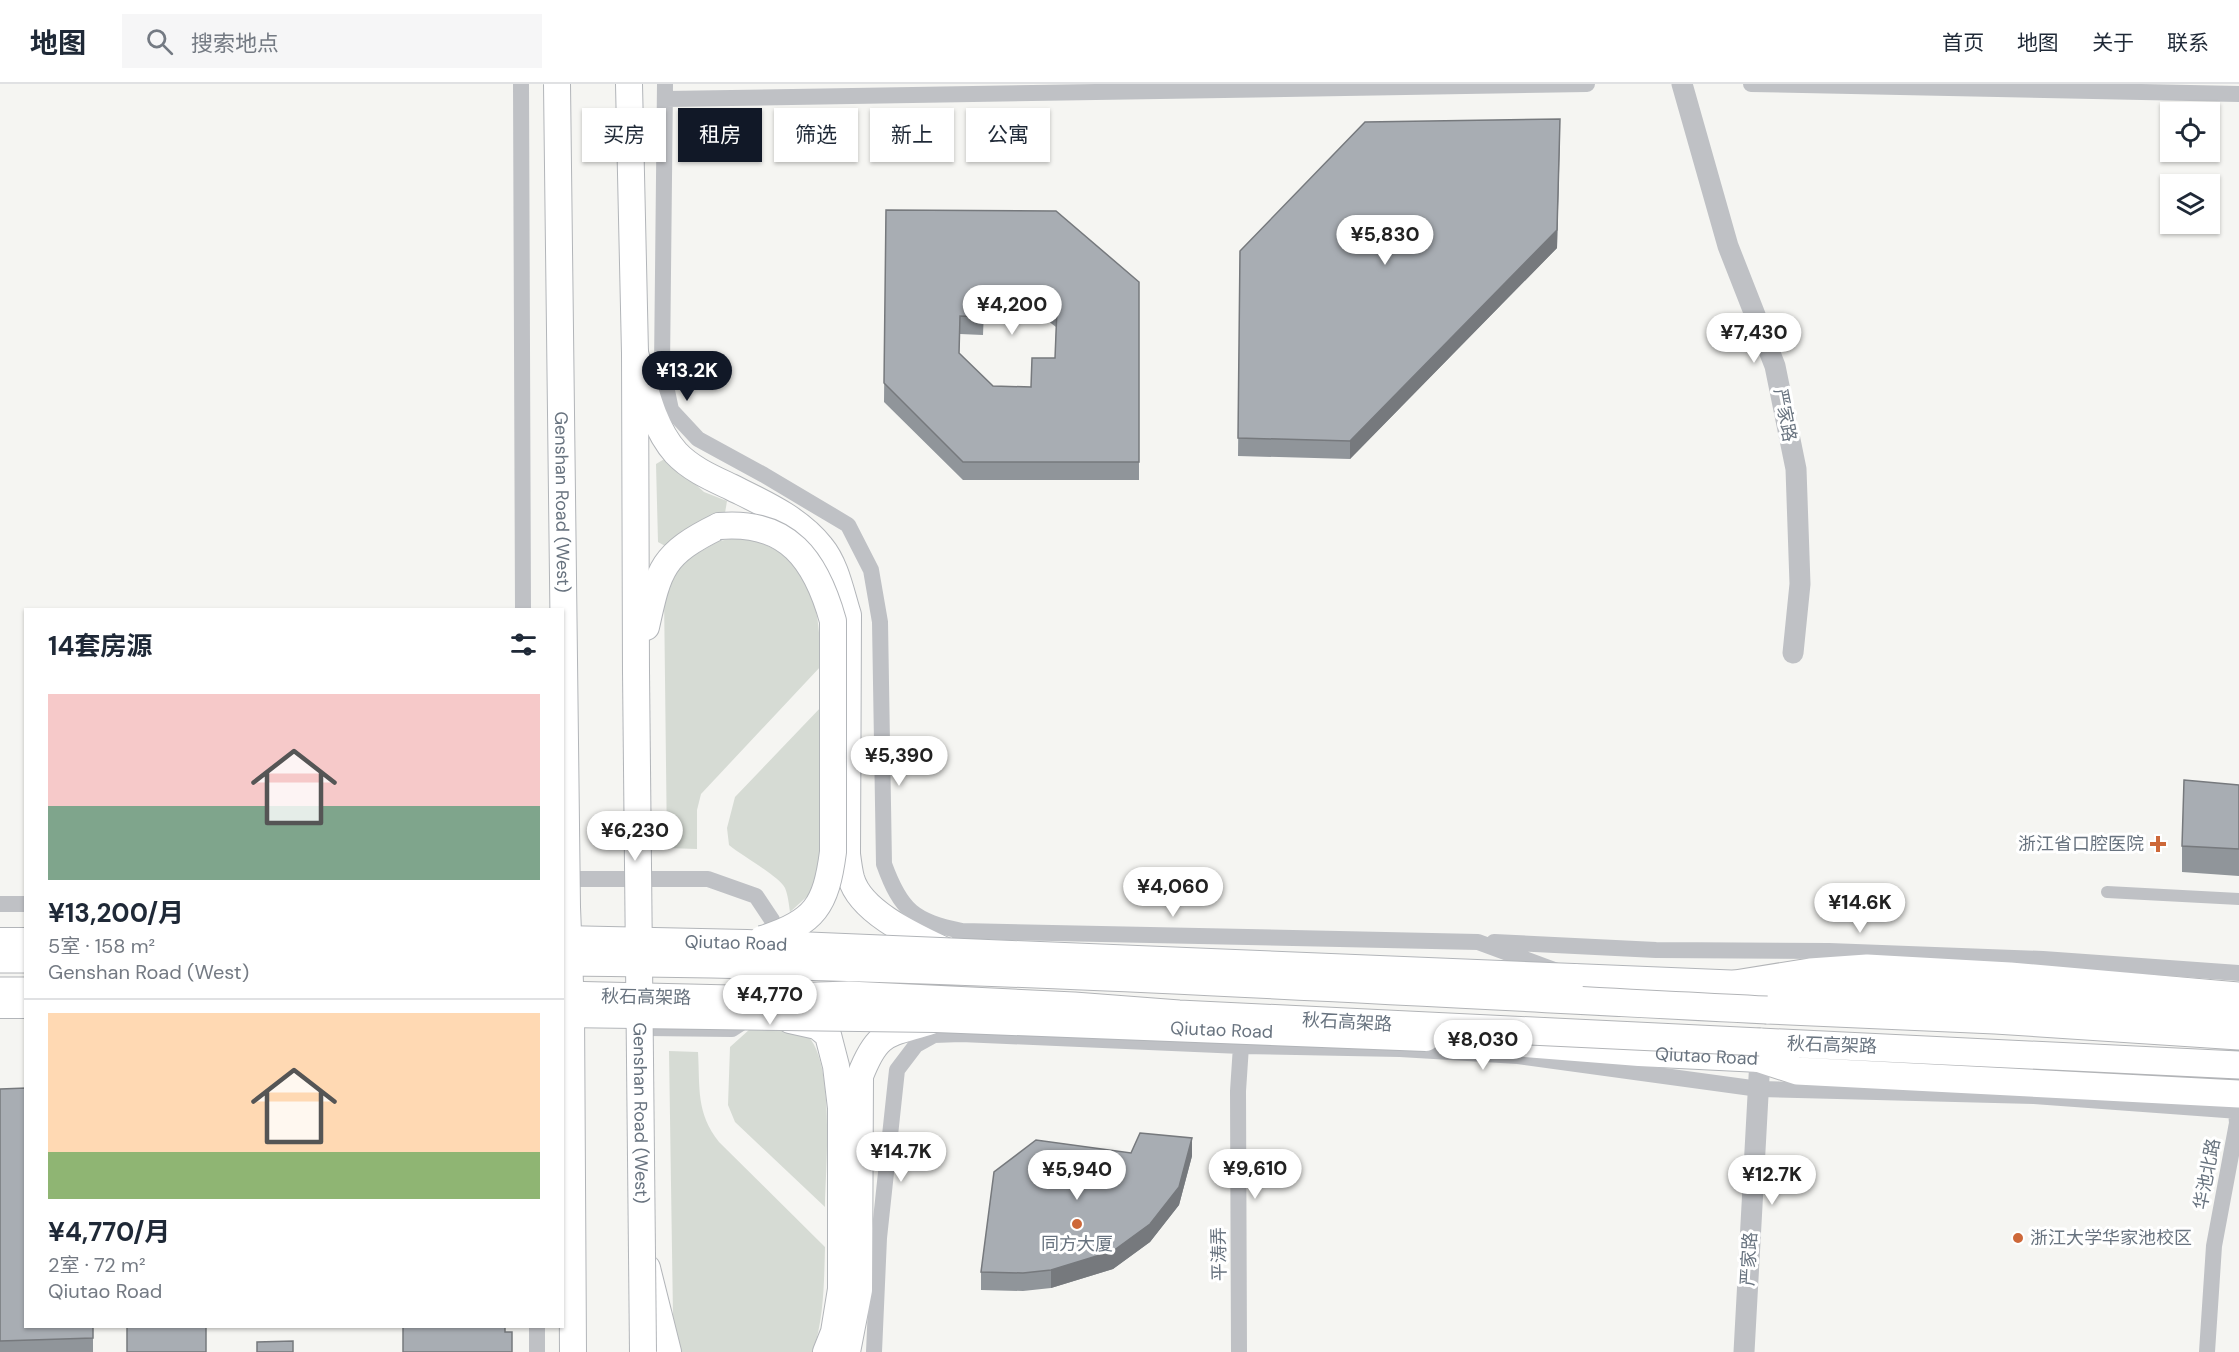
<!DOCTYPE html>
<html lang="zh">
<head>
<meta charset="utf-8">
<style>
  :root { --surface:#fff; --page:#f6f6f7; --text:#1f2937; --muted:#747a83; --line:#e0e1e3; --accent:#111827 }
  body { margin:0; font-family:"DM Sans","Noto Sans SC",sans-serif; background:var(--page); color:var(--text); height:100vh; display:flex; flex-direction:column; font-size:22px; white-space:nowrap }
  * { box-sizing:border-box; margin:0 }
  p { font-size:20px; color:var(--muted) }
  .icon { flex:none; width:33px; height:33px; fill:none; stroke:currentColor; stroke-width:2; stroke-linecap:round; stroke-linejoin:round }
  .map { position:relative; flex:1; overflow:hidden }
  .side { position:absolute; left:24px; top:524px; width:540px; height:720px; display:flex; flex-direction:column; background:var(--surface); border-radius:0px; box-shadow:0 2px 4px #0004 }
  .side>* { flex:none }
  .banner { position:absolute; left:582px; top:24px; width:570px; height:54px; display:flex; gap:12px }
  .tools { position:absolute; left:2160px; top:18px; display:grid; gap:12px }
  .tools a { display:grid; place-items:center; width:60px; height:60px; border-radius:0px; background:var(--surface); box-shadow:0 2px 4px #0004; font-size:30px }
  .price { position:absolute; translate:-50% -51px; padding:0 14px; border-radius:21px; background:#fff; color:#222; font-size:20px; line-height:39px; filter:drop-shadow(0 2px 3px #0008) }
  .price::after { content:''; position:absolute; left:50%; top:36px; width:18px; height:14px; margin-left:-9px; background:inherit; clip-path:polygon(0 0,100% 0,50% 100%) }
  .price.on { background:var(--accent); color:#fff }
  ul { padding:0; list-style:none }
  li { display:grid; align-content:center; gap:12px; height:318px; padding:0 24px }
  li+li { border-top:2px solid var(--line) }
  li span { display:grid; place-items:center; height:186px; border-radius:0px; color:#555 }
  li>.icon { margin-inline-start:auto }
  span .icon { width:108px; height:108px; fill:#fffc; stroke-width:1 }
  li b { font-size:26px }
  h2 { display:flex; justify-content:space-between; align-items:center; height:72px; padding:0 24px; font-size:26px }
  .pill { padding:0 21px; border-radius:0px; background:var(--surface); box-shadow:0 2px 4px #0004; font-size:21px; line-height:54px }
  .pill.on { background:var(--accent); color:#fff }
  header { display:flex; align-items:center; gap:36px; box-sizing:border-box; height:84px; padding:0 30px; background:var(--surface); border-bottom:2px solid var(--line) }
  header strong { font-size:28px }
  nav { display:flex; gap:33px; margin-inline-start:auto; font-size:21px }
  .search { width:420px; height:54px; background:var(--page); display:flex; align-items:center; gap:15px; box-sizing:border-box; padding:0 21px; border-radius:0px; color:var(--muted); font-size:22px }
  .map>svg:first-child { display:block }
</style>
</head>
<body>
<header>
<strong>地图</strong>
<div class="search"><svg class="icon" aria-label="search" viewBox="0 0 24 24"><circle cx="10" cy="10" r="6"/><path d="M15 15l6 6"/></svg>搜索地点</div>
<nav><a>首页</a><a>地图</a><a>关于</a><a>联系</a></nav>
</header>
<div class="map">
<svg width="2239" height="1268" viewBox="0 0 2239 1268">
  <rect width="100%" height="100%" fill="#f5f5f2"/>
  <path fill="#d6dbd4" d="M 666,374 L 704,408 L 727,417 L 725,429 C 701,437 685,445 667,463 L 658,458 L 656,380 Z
    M 742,453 C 814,471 819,518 821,582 L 701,710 L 697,726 L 697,765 L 667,764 L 664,510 L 675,482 L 719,457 Z
    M 823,621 L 823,783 L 812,808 L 790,828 C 789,821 788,811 785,804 C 779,792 742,772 729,761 L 727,744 L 735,713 Z
    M 750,945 C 764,945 788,941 800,946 C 838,964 825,1086 825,1123 L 735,1038 L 728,1021 L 730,963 Z
    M 669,967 L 698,968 C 700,1004 696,1029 719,1058 L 825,1163 C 824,1200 824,1233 813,1268 L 681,1268 L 678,1264 L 673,1232 Z"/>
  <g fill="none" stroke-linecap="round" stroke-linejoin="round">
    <g stroke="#b2b5b9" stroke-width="28">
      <g id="primary">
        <path d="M 629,0 L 635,269 L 636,587"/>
        <path d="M 635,269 C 645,303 652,342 676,369 C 691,385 712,394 731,403 C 763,419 798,434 821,463 C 836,481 841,509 848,531 L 847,770 C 848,778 849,786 851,794 C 861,830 919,854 950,869"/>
        <path d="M 646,543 C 659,484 662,470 719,442"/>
        <path d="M 0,857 L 26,857"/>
        <path d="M 1574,893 L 1914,907 L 2239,930"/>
        <path d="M 0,921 L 26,921"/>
        <path d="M 790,936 L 817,942 L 828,951 L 836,982 L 841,1024 L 841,1205 L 834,1248 L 826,1268"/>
        <path id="s1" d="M 1500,958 L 1639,969 L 1780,976"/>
        <path d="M 647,1184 L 668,1268"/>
        <path d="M 847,1268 L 859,1206 L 860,992 C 878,946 887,951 931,937"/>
      </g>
    </g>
    <g stroke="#b2b4b7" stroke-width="29">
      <path id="trunk" d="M 0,875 L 26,875
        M 1735,900 L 1810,888 L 1867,884 L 2010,892 L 2239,912
        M 0,907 L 26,907
        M 1767,926 L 1995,936 L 2239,952
        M 1760,958 L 2239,981
        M 1760,975 L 1797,987 L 2239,1010"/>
    </g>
    <path stroke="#bfc1c5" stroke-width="12" d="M 2107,808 L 2239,815"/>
    <path stroke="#bfc1c5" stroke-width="16" d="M 521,0 L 523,525
      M 665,0 L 662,283 L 671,326 L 698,355 L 764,391 L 848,441 L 871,486 L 880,538 L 884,780 C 901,827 914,837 962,847
      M 1751,0 L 2239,10
      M 666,15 L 1587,0
      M 562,795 L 708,795 L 756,812 L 772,836 L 777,869 L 766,923 L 732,945 L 647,944
      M 0,820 L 26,820
      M 959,858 L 962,847 L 1478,858 L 1557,887
      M 1494,858 L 1656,866 L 1829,867 L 2043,875 L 2239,889
      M 958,927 L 961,950 L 1241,962 L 1400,965 L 1518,972 L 1759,1005 L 2034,1012 L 2239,1027
      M 537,1242 L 537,1268
      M 874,1268 L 879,1154 L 897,986 L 916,961 L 934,951 L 961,950
      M 1239,1268 L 1238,1007 L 1241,962
      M 2207,1268 L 2214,1162 L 2237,1039 L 2236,1027"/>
    <path stroke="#bfc1c5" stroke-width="21" d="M 1682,0 L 1728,162 L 1775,282 L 1796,385 L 1800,500 L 1793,569
      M 1744,1268 L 1760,975"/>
    <use href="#primary" stroke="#fff" stroke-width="26"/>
    <use href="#trunk" stroke="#fff" stroke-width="27"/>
    <g stroke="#b2b5b9" stroke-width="28" stroke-linecap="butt">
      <g id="primary-bridge">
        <path id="s2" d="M 557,0 L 567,823 L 571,925 L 573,1268"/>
        <path d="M 719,442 C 788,436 816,476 833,537 L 833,768 C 826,821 815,839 762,855"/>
        <path id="s3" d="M 636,587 L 643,1268"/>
        <path id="s4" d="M 562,855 L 747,859 L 1574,893"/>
        <path id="s5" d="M 562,930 L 936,935 L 1426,954"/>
      </g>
    </g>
    <g stroke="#b2b4b7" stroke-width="29" stroke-linecap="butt">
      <path id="trunk-bridge" d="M 562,878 C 964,881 1366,906 1767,926
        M 562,911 L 731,915 L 848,911 L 1074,922 L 1179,930 L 1760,958"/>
    </g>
    <use href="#primary-bridge" stroke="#fff" stroke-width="26"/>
    <use href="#trunk-bridge" stroke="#fff" stroke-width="27"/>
  </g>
  <path fill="#90959a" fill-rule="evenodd" d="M 1560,53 L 1557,164 L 1350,375 L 1238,372 L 1240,167 Z
    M 886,126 L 1139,198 L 1139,396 L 963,396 L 884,318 ZM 984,225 L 1035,227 L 1056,243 L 1055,274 L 1031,303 L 993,302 L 959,270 L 960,250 L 983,251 Z
    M 2239,701 L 2239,792 L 2182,788 L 2182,762 Z
    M 0,1005 L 93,1242 L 93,1268 L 0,1268 Z
    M 1131,1069 L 1192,1072 L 1179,1121 L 1150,1158 L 1113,1185 L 1051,1204 L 1023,1207 L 981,1206 L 981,1188 Z"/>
  <path fill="#76797d" d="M 1560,35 L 1557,164 L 1350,375 L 1350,357 Z
    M 1192,1054 L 1192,1072 L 1179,1121 L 1150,1158 L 1113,1185 L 1051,1204 L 1051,1186 Z"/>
  <path fill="#a8adb3" stroke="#76797d" stroke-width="1.5" fill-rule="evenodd" d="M 1560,35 L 1557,146 L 1350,357 L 1238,354 L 1240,167 L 1365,38 Z
    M 886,126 L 1056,127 L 1139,198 L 1139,378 L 963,378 L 884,299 ZM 984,207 L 1035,208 L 1057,225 L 1055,274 L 1032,274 L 1031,303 L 993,302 L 959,269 L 960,232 L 983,233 Z
    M 2184,696 L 2239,701 L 2239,765 L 2182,762 Z
    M 26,1004 L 26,1242 L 93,1242 L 93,1254 L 0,1257 L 0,1005 Z
    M 1140,1049 L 1192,1054 L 1179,1103 L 1150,1140 L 1113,1167 L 1051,1186 L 1023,1189 L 981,1188 L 994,1088 L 1036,1056 L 1131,1069 Z
    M 127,1242 L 206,1242 L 206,1268 L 127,1268 Z
    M 403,1242 L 505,1242 L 505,1248 L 512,1248 L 512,1268 L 403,1268 Z
    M 293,1257 L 293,1268 L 257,1268 L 257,1258 Z"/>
  <g fill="#cd6839" stroke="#fff" stroke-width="2">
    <path d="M2155 751h6v6h6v6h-6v6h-6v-6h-6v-6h6z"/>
    <circle cx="1077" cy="1140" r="6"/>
    <circle cx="2018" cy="1154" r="6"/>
  </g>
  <g text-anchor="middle" stroke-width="6" stroke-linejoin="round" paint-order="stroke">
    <g font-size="18" fill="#68737f" stroke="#fff">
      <text transform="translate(1785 331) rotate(79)" y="6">严家路</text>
      <text dy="6" stroke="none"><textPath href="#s2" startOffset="418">Genshan Road (West)</textPath></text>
      <text dy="6" stroke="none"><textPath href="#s4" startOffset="174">Qiutao Road</textPath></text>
      <text transform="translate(646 913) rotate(1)" y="6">秋石高架路</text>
      <text transform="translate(1347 938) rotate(3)" y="6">秋石高架路</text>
      <text dy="6" stroke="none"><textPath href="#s5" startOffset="660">Qiutao Road</textPath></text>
      <text transform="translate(1832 961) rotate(2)" y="6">秋石高架路</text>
      <text dy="6" stroke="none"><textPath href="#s1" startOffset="207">Qiutao Road</textPath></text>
      <text dy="6" stroke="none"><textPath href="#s3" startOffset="442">Genshan Road (West)</textPath></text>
      <text transform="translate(2207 1090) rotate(-79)" y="6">华池北路</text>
      <text transform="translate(1219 1170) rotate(-91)" y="6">平涛弄</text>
      <text transform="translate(1749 1175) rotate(-87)" y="6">严家路</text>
    </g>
    <g font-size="18" fill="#68737f" stroke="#fff" text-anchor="end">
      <text x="2144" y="766">浙江省口腔医院</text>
      <text x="2030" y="1160" text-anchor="start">浙江大学华家池校区</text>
      <text x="1077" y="1166" text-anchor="middle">同方大厦</text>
    </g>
  </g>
</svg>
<div class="tools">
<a><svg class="icon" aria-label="locate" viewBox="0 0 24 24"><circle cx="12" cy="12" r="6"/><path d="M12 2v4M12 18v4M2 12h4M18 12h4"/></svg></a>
<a><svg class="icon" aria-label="layers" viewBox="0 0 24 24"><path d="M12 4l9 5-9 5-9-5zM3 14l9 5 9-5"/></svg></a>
</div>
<b class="price" style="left:1385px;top:182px">¥5,830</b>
<b class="price" style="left:1012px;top:252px">¥4,200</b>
<b class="price" style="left:1754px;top:280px">¥7,430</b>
<b class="price on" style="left:687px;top:318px">¥13.2K</b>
<b class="price" style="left:899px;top:703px">¥5,390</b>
<b class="price" style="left:635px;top:778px">¥6,230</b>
<b class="price" style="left:1173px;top:834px">¥4,060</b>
<b class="price" style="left:1860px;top:850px">¥14.6K</b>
<b class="price" style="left:770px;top:942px">¥4,770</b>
<b class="price" style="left:1483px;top:987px">¥8,030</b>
<b class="price" style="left:901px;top:1099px">¥14.7K</b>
<b class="price" style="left:1255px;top:1116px">¥9,610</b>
<b class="price" style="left:1077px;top:1117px">¥5,940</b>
<b class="price" style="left:1772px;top:1122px">¥12.7K</b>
<div class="banner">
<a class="pill">买房</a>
<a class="pill on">租房</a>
<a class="pill">筛选</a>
<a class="pill">新上</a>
<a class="pill">公寓</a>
</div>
<section class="side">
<h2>14套房源<svg class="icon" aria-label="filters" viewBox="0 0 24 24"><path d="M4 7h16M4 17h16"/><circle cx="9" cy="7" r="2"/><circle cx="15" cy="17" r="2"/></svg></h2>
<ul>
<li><span style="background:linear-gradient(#f6c9c9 60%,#7fa58c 0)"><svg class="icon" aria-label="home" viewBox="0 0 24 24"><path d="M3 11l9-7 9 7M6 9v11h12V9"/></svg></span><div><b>¥13,200/月</b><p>5室 · 158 m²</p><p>Genshan Road (West)</p></div></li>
<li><span style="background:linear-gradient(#ffd9b3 75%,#8fb573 0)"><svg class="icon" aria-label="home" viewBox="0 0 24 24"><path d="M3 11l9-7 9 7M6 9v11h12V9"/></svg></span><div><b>¥4,770/月</b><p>2室 · 72 m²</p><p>Qiutao Road</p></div></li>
</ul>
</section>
</div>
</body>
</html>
